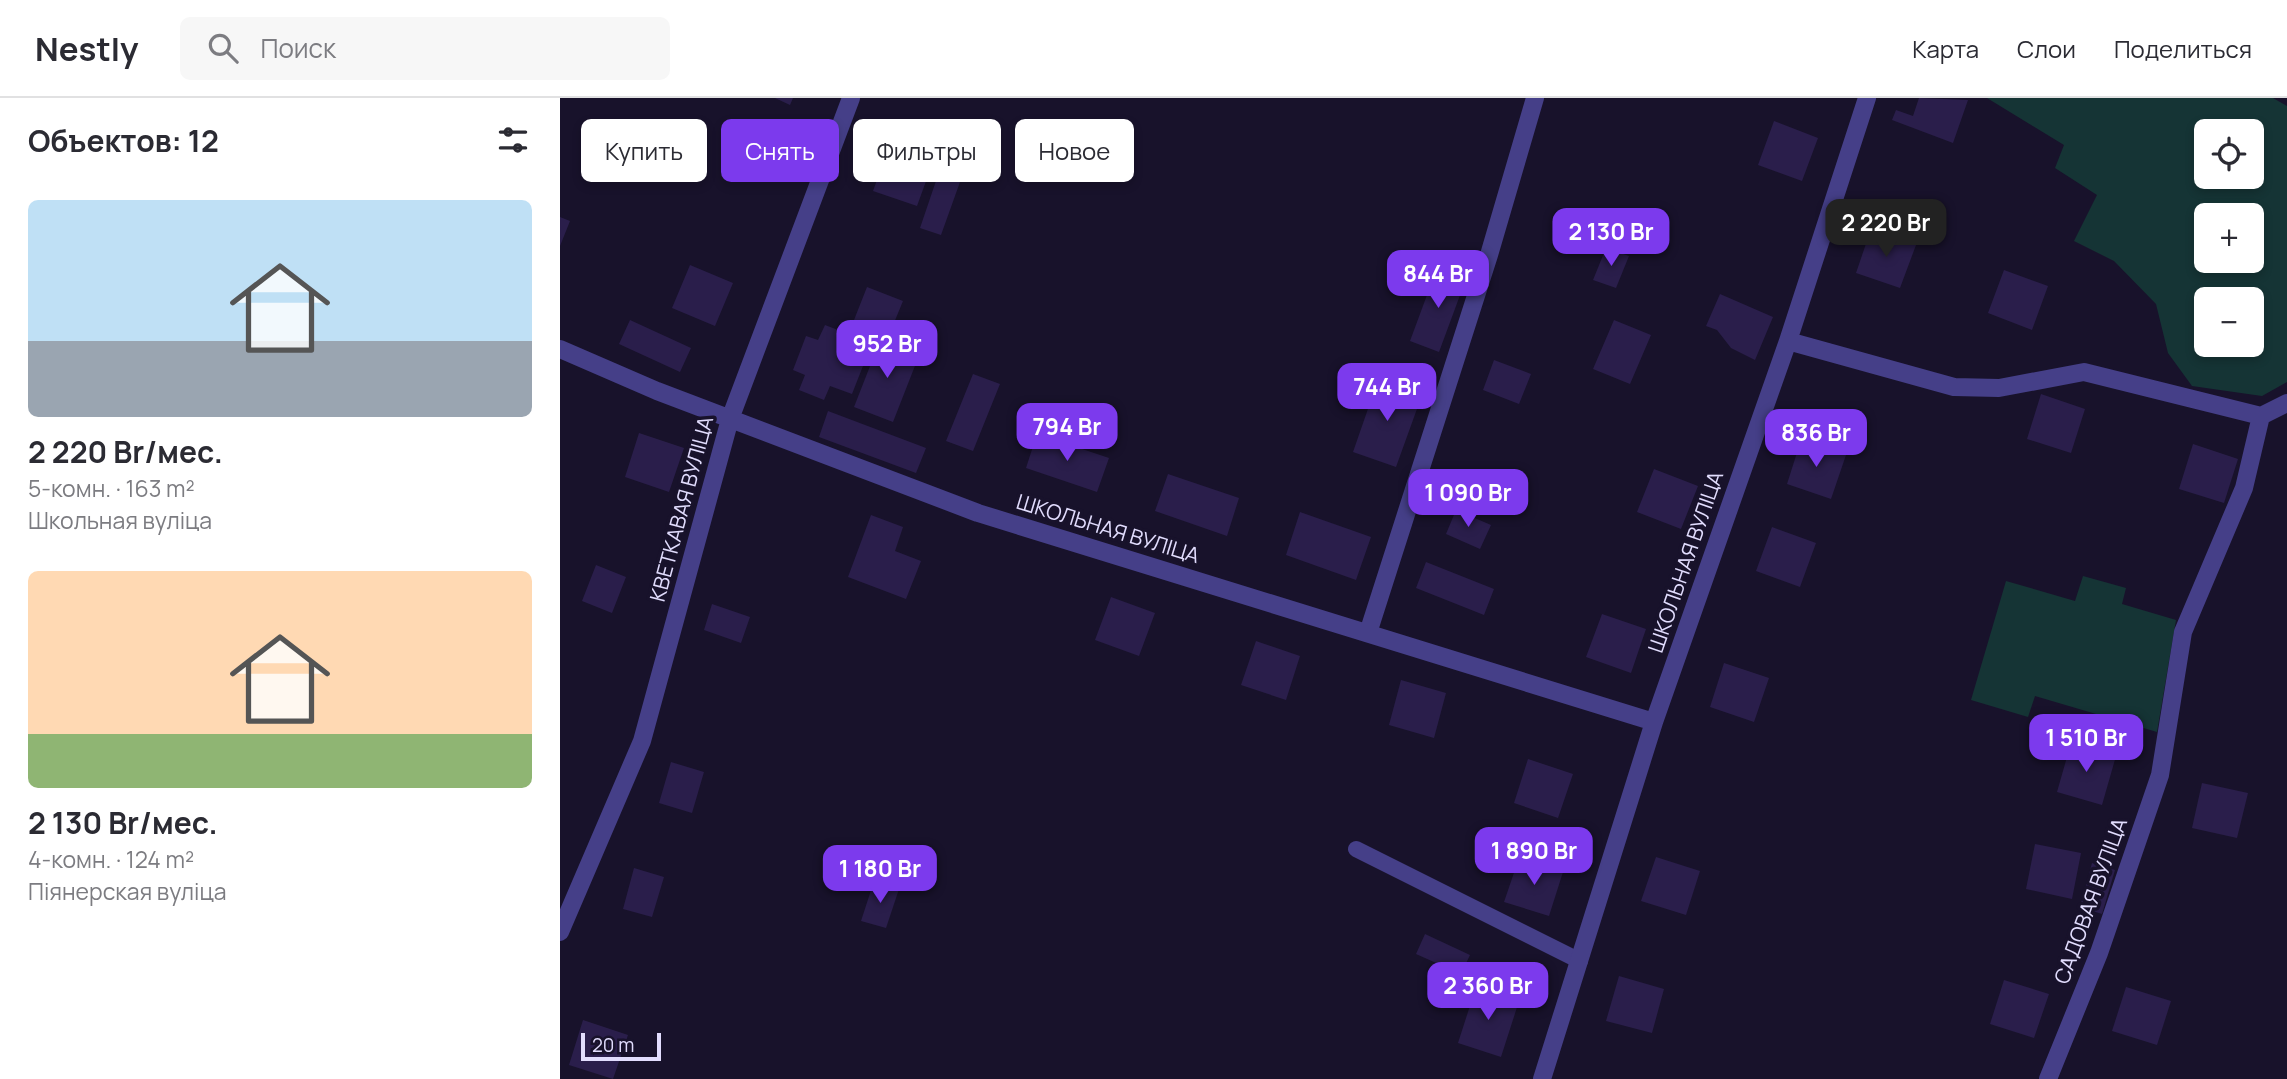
<!DOCTYPE html>
<html lang="ru">
<head>
<meta charset="utf-8">
<style>
  :root { --surface:#fff; --page:#f7f7f7; --text:#2b2b33; --muted:#7c7c81; --line:#e1e1e2; --accent:#7c3aed }
  body { margin:0; font-family:Manrope,sans-serif; background:var(--page); color:var(--text); height:100vh; display:flex; flex-direction:column; font-size:26px; white-space:nowrap }
  * { box-sizing:border-box; margin:0 }
  p { font-size:23px; color:var(--muted) }
  .icon { flex:none; width:38px; height:38px; fill:none; stroke:currentColor; stroke-width:2; stroke-linecap:round; stroke-linejoin:round }
  .map { position:relative; flex:1; overflow:hidden }
  .panel { display:flex; flex-direction:column; background:var(--surface); width:560px }
  .panel>* { flex:none }
  .guide { position:absolute; left:21px; top:21px; width:665px; height:63px; display:flex; gap:14px }
  .fabs { position:absolute; left:1634px; top:21px; display:grid; gap:14px }
  .fabs a { display:grid; place-items:center; width:70px; height:70px; border-radius:10px; background:var(--surface); box-shadow:0 4px 10px #0003; font-size:35px }
  .scale { position:absolute; left:21px; bottom:18px; width:80px; box-sizing:border-box; padding-left:7px; border:4px solid #e2ddfe; border-top:0; font-size:19px; line-height:24px; white-space:nowrap; color:#e2ddfe; -webkit-text-stroke:5px #18122b; paint-order:stroke }
  .price { position:absolute; translate:-50% -60px; padding:0 16px; border-radius:14px; background:var(--accent); color:#fff; font-size:23px; line-height:46px; filter:drop-shadow(0 2px 4px #0008) }
  .price::after { content:''; position:absolute; left:50%; top:42px; width:21px; height:16px; margin-left:-10px; background:inherit; clip-path:polygon(0 0,100% 0,50% 100%) }
  .price.current { background:#222; color:#fff }
  ul { padding:0; list-style:none }
  li { display:grid; align-content:center; gap:14px; height:371px; padding:0 28px }
  li span { display:grid; place-items:center; height:217px; border-radius:10px; color:#555 }
  li>.icon { margin-inline-start:auto }
  span .icon { width:126px; height:126px; fill:#fffc; stroke-width:1 }
  li b { font-size:30px }
  h2 { display:flex; justify-content:space-between; align-items:center; height:84px; padding:0 28px; font-size:30px }
  .chip { padding:0 24px; border-radius:10px; background:var(--surface); box-shadow:0 4px 10px #0003; font-size:24px; line-height:63px }
  .chip.current { background:var(--accent); color:#fff }
  header { display:flex; align-items:center; gap:42px; box-sizing:border-box; height:98px; padding:0 35px; background:var(--surface); border-bottom:2px solid var(--line) }
  header strong { font-size:33px }
  nav { display:flex; gap:38px; margin-inline-start:auto; font-size:24px }
  .search { width:490px; height:63px; background:var(--page); display:flex; align-items:center; gap:18px; box-sizing:border-box; padding:0 24px; border-radius:10px; color:var(--muted); font-size:26px }
  main { display:flex; flex:1; min-height:0 }
  .map>svg:first-child { display:block }
</style>
</head>
<body>
<header>
<strong>Nestly</strong>
<div class="search"><svg class="icon" aria-label="search" viewBox="0 0 24 24"><circle cx="10" cy="10" r="6"/><path d="M15 15l6 6"/></svg>Поиск</div>
<nav><a>Карта</a><a>Слои</a><a>Поделиться</a></nav>
</header>
<main>
<section class="panel">
<h2>Объектов: 12<svg class="icon" aria-label="filters" viewBox="0 0 24 24"><path d="M4 7h16M4 17h16"/><circle cx="9" cy="7" r="2"/><circle cx="15" cy="17" r="2"/></svg></h2>
<ul>
<li><span style="background:linear-gradient(#bfe0f5 65%,#9aa5b1 0)"><svg class="icon" aria-label="home" viewBox="0 0 24 24"><path d="M3 11l9-7 9 7M6 9v11h12V9"/></svg></span><div><b>2 220 Br/мес.</b><p>5-комн. · 163 m²</p><p>Школьная вуліца</p></div></li>
<li><span style="background:linear-gradient(#ffd9b3 75%,#8fb573 0)"><svg class="icon" aria-label="home" viewBox="0 0 24 24"><path d="M3 11l9-7 9 7M6 9v11h12V9"/></svg></span><div><b>2 130 Br/мес.</b><p>4-комн. · 124 m²</p><p>Піянерская вуліца</p></div></li>
</ul>
</section>
<div class="map">
<svg width="1727" height="981" viewBox="0 0 1727 981">
  <rect width="100%" height="100%" fill="#18122b"/>
  <path fill="#153435" fill-rule="evenodd" d="M 1427,0 L 1713,0 L 1727,8 L 1727,284 L 1702,298 L 1632,288 L 1608,255 L 1596,206 L 1554,163 L 1514,143 L 1537,97 L 1495,70 L 1504,47 ZM 1647,33 L 1692,33 L 1692,79 L 1647,79 ZM 1647,117 L 1692,117 L 1692,163 L 1647,163 ZM 1647,201 L 1692,201 L 1692,247 L 1647,247 Z
    M 1523,478 L 1566,490 L 1562,506 L 1616,522 L 1597,634 L 1475,598 L 1468,619 L 1411,602 L 1446,483 L 1515,503 Z"/>
  <path fill="#2a1e4b" d="M 215,0 L 233,0 L 230,7 Z
    M 1359,0 L 1408,2 L 1393,45 L 1332,22 L 1336,12 L 1353,18 Z
    M 1214,23 L 1258,40 L 1242,83 L 1198,67 Z
    M 329,49 L 373,64 L 357,108 L 313,93 Z
    M 378,77 L 400,84 L 381,137 L 360,130 Z
    M 0,119 L 10,123 L 0,148 Z
    M 1311,131 L 1356,147 L 1340,190 L 1296,175 Z
    M 1046,150 L 1069,158 L 1056,190 L 1033,182 Z
    M 130,167 L 173,185 L 155,228 L 112,210 Z
    M 877,170 L 906,181 L 879,254 L 850,243 Z
    M 1444,172 L 1488,188 L 1472,232 L 1428,215 Z
    M 307,189 L 343,203 L 329,237 L 294,222 Z
    M 1160,196 L 1213,219 L 1195,262 L 1171,250 L 1157,232 L 1146,228 Z
    M 70,222 L 131,250 L 120,274 L 59,246 Z
    M 1054,222 L 1091,237 L 1070,286 L 1033,271 Z
    M 265,227 L 312,245 L 292,296 L 270,288 L 264,302 L 239,292 L 245,277 L 233,272 L 246,238 L 258,242 Z
    M 321,240 L 360,255 L 333,324 L 294,309 Z
    M 934,262 L 971,276 L 959,306 L 923,292 Z
    M 413,276 L 440,286 L 413,353 L 386,343 Z
    M 818,282 L 862,297 L 836,369 L 793,354 Z
    M 1481,296 L 1525,311 L 1511,355 L 1467,341 Z
    M 268,313 L 366,350 L 356,375 L 259,339 Z
    M 79,335 L 124,350 L 109,394 L 65,379 Z
    M 477,336 L 549,360 L 537,394 L 466,370 Z
    M 1241,342 L 1286,357 L 1271,401 L 1227,386 Z
    M 1633,346 L 1678,361 L 1664,405 L 1619,391 Z
    M 1094,371 L 1138,388 L 1121,431 L 1077,414 Z
    M 608,376 L 679,400 L 667,438 L 595,413 Z
    M 896,412 L 931,427 L 920,451 L 886,436 Z
    M 740,414 L 811,439 L 796,482 L 726,457 Z
    M 311,417 L 343,429 L 335,453 L 361,463 L 346,501 L 288,479 Z
    M 1212,429 L 1256,445 L 1240,489 L 1196,473 Z
    M 866,464 L 934,491 L 924,517 L 856,490 Z
    M 36,467 L 66,479 L 52,515 L 22,503 Z
    M 551,499 L 595,515 L 579,558 L 535,542 Z
    M 152,506 L 190,519 L 181,545 L 144,532 Z
    M 1042,516 L 1086,531 L 1071,575 L 1026,559 Z
    M 696,543 L 740,558 L 726,602 L 681,587 Z
    M 1164,565 L 1209,580 L 1194,624 L 1150,609 Z
    M 841,582 L 886,595 L 874,640 L 829,627 Z
    M 1511,645 L 1556,658 L 1542,707 L 1497,694 Z
    M 968,661 L 1013,676 L 998,720 L 954,705 Z
    M 111,664 L 144,674 L 132,715 L 99,705 Z
    M 1642,685 L 1688,695 L 1677,740 L 1632,730 Z
    M 1475,746 L 1521,755 L 1512,801 L 1466,791 Z
    M 1096,759 L 1140,773 L 1126,817 L 1081,803 Z
    M 959,760 L 1003,774 L 989,818 L 944,804 Z
    M 1532,765 L 1555,772 L 1542,816 L 1520,809 Z
    M 74,770 L 104,779 L 92,819 L 63,811 Z
    M 314,783 L 339,791 L 326,830 L 301,823 Z
    M 865,836 L 910,857 L 901,876 L 856,856 Z
    M 1059,878 L 1104,891 L 1092,935 L 1046,923 Z
    M 1444,882 L 1489,896 L 1474,940 L 1430,926 Z
    M 916,889 L 959,903 L 941,959 L 898,945 Z
    M 1566,889 L 1611,903 L 1597,947 L 1552,933 Z
    M 23,922 L 68,937 L 53,981 L 9,967 Z"/>
  <g fill="none" stroke-linecap="round" stroke-linejoin="round">
    <path stroke="#453f88" stroke-width="16" d="M 796,751 L 1020,863"/>
    <path stroke="#453f88" stroke-width="18" d="M 1228,243 L 1394,289 L 1439,290 L 1524,274 L 1701,318 L 1727,305
      M 0,251 L 97,293 L 418,415 L 1094,624
      M 808,535 L 929,157 L 975,0
      M 0,834 L 82,643 L 170,321 L 291,0
      M 982,981 L 1094,624 L 1228,243 L 1307,0
      M 1488,981 L 1539,855 L 1600,677 L 1623,534 L 1684,390 L 1701,318"/>
  </g>
  <g text-anchor="middle" stroke-width="7" stroke-linejoin="round" paint-order="stroke">
    <g font-size="21" fill="#e2ddfe" stroke="#18122b">
      <text transform="translate(122 411) rotate(-75)" y="7">КВЕТКАВАЯ ВУЛІЦА</text>
      <text transform="translate(548 431) rotate(17)" y="7">ШКОЛЬНАЯ ВУЛІЦА</text>
      <text transform="translate(1126 464) rotate(-71)" y="7">ШКОЛЬНАЯ ВУЛІЦА</text>
      <text transform="translate(1531 803) rotate(-70)" y="7">САДОВАЯ ВУЛІЦА</text>
    </g>
  </g>
</svg>
<div class="fabs">
<a><svg class="icon" aria-label="locate" viewBox="0 0 24 24"><circle cx="12" cy="12" r="6"/><path d="M12 2v4M12 18v4M2 12h4M18 12h4"/></svg></a>
<a>+</a>
<a>−</a>
</div>
<div class="scale">20 m</div>
<b class="price current" style="left:1326px;top:161px">2 220 Br</b>
<b class="price" style="left:1051px;top:170px">2 130 Br</b>
<b class="price" style="left:878px;top:212px">844 Br</b>
<b class="price" style="left:327px;top:282px">952 Br</b>
<b class="price" style="left:827px;top:325px">744 Br</b>
<b class="price" style="left:507px;top:365px">794 Br</b>
<b class="price" style="left:1256px;top:371px">836 Br</b>
<b class="price" style="left:908px;top:431px">1 090 Br</b>
<b class="price" style="left:1526px;top:676px">1 510 Br</b>
<b class="price" style="left:974px;top:789px">1 890 Br</b>
<b class="price" style="left:320px;top:807px">1 180 Br</b>
<b class="price" style="left:928px;top:924px">2 360 Br</b>
<div class="guide">
<a class="chip">Купить</a>
<a class="chip current">Снять</a>
<a class="chip">Фильтры</a>
<a class="chip">Новое</a>
</div>
</div>
</main>
</body>
</html>
